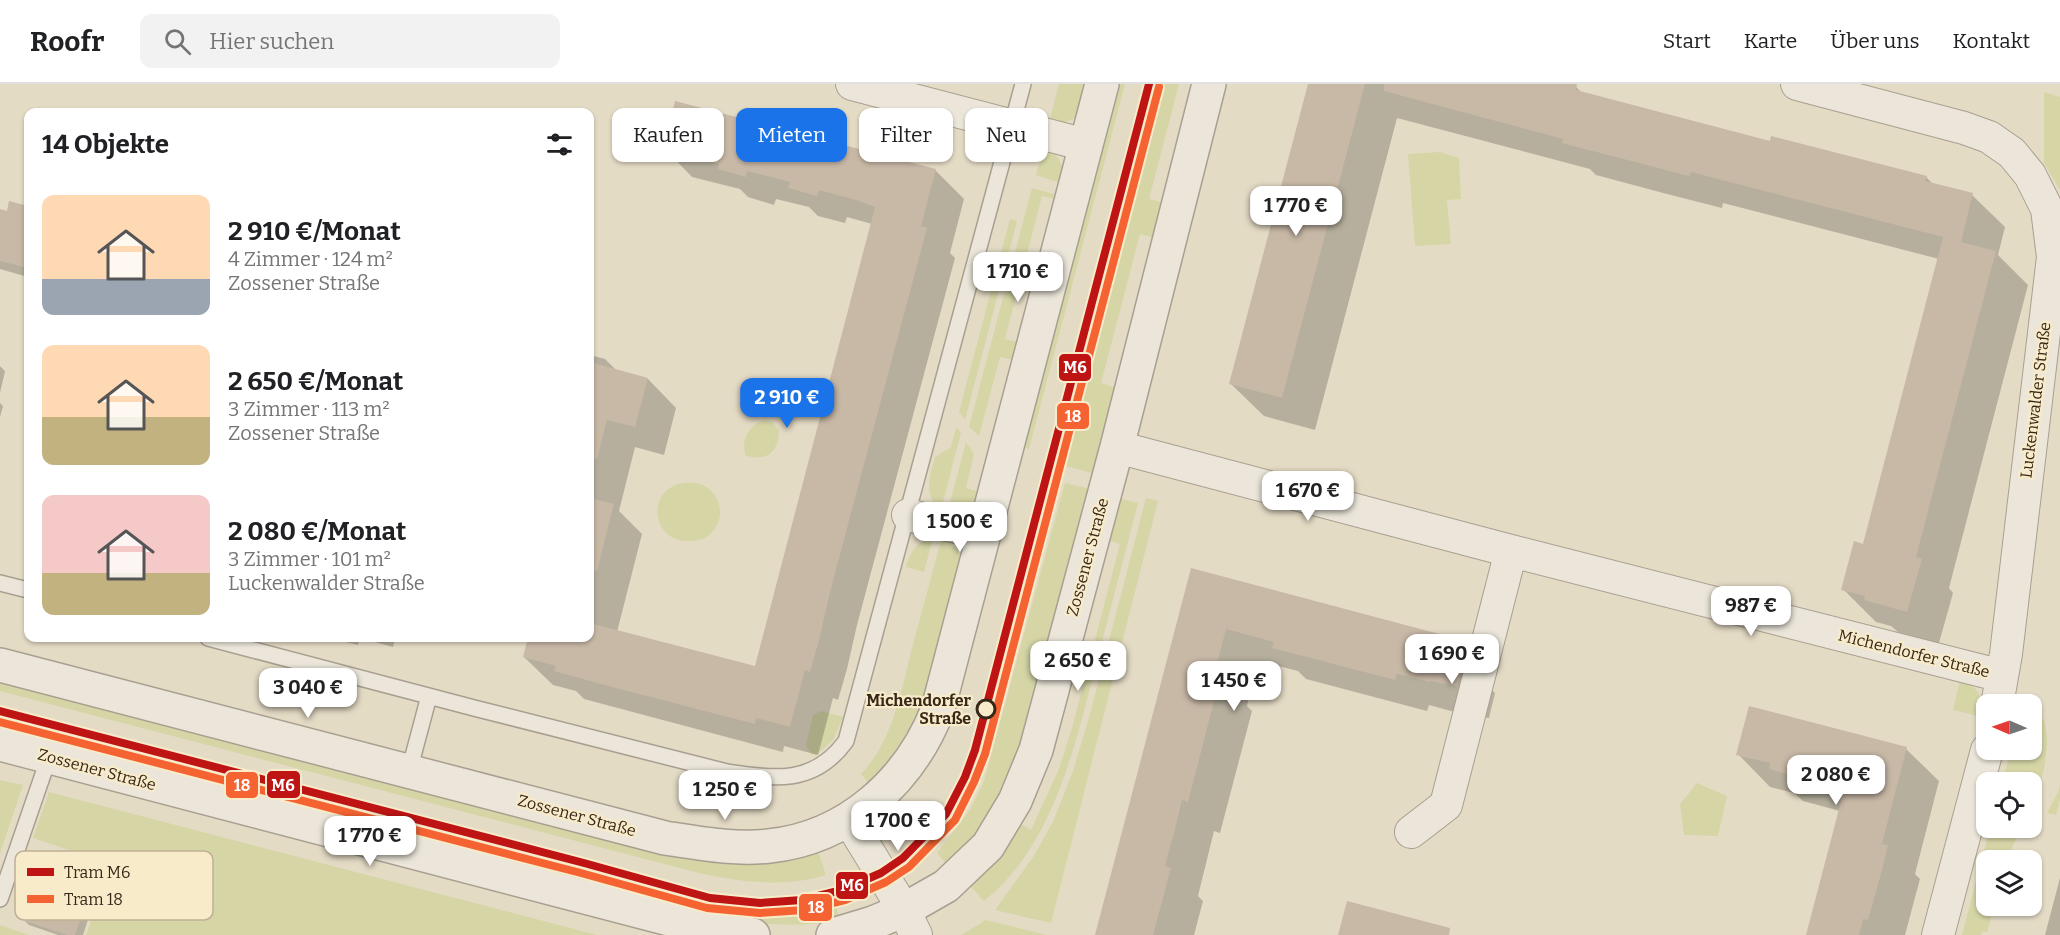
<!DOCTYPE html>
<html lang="de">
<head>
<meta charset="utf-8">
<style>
  :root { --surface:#fff; --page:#f2f2f2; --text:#202124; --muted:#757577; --line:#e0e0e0; --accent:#1a73e8 }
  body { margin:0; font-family:Bitter,serif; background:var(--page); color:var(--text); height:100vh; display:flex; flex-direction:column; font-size:22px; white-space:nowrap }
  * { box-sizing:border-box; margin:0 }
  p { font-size:20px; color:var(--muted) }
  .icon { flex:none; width:33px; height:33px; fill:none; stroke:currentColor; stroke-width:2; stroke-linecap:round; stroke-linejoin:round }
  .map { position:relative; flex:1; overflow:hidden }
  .drawer { position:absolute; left:24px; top:24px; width:570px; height:534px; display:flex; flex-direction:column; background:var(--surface); border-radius:12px; box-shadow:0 2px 4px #0004 }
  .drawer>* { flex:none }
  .hud { position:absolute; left:612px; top:24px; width:570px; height:54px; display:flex; gap:12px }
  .needle { width:39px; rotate:272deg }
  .fabs { position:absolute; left:1976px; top:610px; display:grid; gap:12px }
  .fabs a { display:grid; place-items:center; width:66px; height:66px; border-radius:12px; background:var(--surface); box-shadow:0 2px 4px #0004; font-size:30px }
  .price { position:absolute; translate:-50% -51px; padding:0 14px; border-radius:12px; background:#fff; color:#222; font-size:20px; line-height:39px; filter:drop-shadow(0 2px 3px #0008) }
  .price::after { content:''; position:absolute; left:50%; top:36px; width:18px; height:14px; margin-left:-9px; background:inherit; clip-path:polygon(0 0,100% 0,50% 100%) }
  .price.on { background:var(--accent); color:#fff }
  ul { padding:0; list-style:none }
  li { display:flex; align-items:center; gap:18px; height:150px; padding:0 18px }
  li span { display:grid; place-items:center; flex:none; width:168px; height:120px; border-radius:12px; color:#555 }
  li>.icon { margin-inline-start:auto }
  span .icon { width:72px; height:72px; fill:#fffc; stroke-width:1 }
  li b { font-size:26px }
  h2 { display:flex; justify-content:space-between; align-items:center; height:72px; padding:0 18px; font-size:26px }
  .tag { padding:0 21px; border-radius:12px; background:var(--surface); box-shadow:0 2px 4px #0004; font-size:21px; line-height:54px }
  .tag.on { background:var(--accent); color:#fff }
  header { display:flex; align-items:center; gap:36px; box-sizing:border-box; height:84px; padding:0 30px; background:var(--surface); border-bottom:2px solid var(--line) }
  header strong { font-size:28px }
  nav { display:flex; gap:33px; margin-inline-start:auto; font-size:21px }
  .search { width:420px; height:54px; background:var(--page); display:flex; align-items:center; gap:15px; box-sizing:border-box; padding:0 21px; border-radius:12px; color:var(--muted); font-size:22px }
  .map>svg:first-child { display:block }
</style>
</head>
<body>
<header>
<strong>Roofr</strong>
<div class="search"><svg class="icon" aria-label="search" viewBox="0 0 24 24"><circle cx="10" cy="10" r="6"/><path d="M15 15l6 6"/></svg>Hier suchen</div>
<nav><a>Start</a><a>Karte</a><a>Über uns</a><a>Kontakt</a></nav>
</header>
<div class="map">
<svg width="2060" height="851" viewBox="0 0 2060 851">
  <rect width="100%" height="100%" fill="#e4dbc5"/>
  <path fill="#d5d5a6" d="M 1059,0 L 1090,0 C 1080,27 1083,40 1049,39 Z
    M 1116,0 L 1125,0 L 1029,365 L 1021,362 Z
    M 1157,0 L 1179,0 L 1149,115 L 1164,119 L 1155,154 L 1140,150 L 1101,299 L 1117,304 L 1095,390 L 1059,380 Z
    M 2044,8 L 2060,13 L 2060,106 L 2044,79 Z
    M 1043,63 C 1060,70 1065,83 1063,100 L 1036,91 Z
    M 1440,68 L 1459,74 L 1461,115 L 1447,116 L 1451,160 L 1415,162 L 1408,70 Z
    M 1032,104 L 1061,112 L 1061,116 L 1042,112 L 1005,255 L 1022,259 L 1018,277 L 1000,273 L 979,352 L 969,343 Z
    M 1010,135 L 1017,137 L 965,336 L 959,328 Z
    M 765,336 L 772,338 L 779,346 C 778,369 768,377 746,372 C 740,356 749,340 765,336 Z
    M 956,344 L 961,348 L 941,426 C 922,412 930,392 935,373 L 951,363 Z
    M 966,358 L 974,370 L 966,404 L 983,409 C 973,428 968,430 947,430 Z
    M 683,399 C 687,399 692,398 696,399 C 720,404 728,433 711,449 C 705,455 699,457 691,457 C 652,460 644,406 683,399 Z
    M 1065,399 L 1090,405 L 1018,670 L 994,723 L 973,755 L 947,781 L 937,769 L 970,726 L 984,697 Z
    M 1114,413 L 1138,419 C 1125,469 1112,519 1099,569 C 1077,653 1056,760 984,817 L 968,800 L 1016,737 L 1031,746 L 1059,685 L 1072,644 L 1120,460 L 1103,455 Z
    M 1146,414 L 1158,417 L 1051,839 L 995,826 L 1033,773 L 1053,738 L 1073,687 L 1090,630 Z
    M 933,453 L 924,488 L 906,483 C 911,466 916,459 933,453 Z
    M 942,453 L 958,466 L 962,478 L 925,622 L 896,670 L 869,699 L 861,690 C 893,657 901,607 912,564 C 922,527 932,490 942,453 Z
    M 0,594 L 599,750 L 817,765 L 826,791 C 783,804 742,798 699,789 L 0,607 Z
    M 1960,596 C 1978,601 1985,615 1982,633 L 1953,626 Z
    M 2031,623 C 2060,634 2043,700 2031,724 L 2031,699 L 2002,699 L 2011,666 L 2031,666 Z
    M 821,627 L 843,633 L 833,656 L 816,671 L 811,670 L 806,661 L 813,631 Z
    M 0,635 L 716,820 L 773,827 L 834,817 L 840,835 C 801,845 761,840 722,834 L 0,647 Z
    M 0,696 L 23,701 L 0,769 Z
    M 1697,699 L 1727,712 L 1718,752 L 1684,751 L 1680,720 Z
    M 2060,699 L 2060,715 L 2056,731 L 2047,729 L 2059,706 Z
    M 49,708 L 597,851 L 86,851 L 111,780 L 33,754 Z
    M 1990,744 L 2021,744 L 2006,777 L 1986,777 L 1986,822 L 1994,822 L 1987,848 L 1982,847 L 1981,851 L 1962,851 Z
    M 986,836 L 1047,851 L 961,851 Z
    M 0,841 L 29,851 L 0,851 Z"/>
  <path fill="#0003" d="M 1310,0 L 1566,0 L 1576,3 L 1583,10 L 1771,58 L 1926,93 L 1933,100 L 1972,111 L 2005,143 L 1998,171 L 2028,201 L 1949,504 L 1953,509 L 1939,559 L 1898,548 L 1891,542 L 1876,538 L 1843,505 L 1864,461 L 1939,175 L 1723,119 L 1722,124 L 1667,110 L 1596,91 L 1590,85 L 1397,34 L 1315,346 L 1264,332 L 1231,300 Z
    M 664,64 L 935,86 L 964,115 L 950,169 L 955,174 L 857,541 L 847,585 L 838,616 L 833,614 L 818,671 L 784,662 L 783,668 L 584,615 L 576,607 L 553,601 L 524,573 L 529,554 L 590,554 L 590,271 L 605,275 L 617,287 L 648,295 L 676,324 L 664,371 L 635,363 L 619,427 L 642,450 L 617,548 L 756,584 L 872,140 L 847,133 L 845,139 L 818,132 L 809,123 L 776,115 L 774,121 L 748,113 L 740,105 L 692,93 Z
    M 10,119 L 28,124 L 28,193 L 0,185 L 0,127 L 8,129 Z
    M 0,282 L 5,287 L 0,309 Z
    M 0,319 L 3,322 L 0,333 Z
    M 1192,486 L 1442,552 L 1474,584 L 1473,588 L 1495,609 L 1489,634 L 1462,630 L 1429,621 L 1427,627 L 1306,595 L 1298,587 L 1258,577 L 1247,622 L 1252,627 L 1220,749 L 1214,747 L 1198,812 L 1203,817 L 1194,851 L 1097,851 Z
    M 330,554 L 395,554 L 393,563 L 360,554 L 358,561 Z
    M 1906,665 L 1939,697 L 1915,790 L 1920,795 L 1905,851 L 1808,851 L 1840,727 L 1803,717 L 1794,709 L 1770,703 L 1738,670 Z
    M 2060,794 L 2060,851 L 2045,851 Z
    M 93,796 L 99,802 L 83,851 L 58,851 L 29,841 L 23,835 Z"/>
  <path fill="#c8b8a6" d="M 1308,0 L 1365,0 L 1282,314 L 1229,300 Z
    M 1384,0 L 1577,0 L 1576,6 L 1770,57 L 1771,52 L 1927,92 L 1925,97 L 1973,109 L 1961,158 L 1996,167 L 1916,473 L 1922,475 L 1907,528 L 1864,516 L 1865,512 L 1841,506 L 1854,457 L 1863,460 L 1943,153 L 1691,88 L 1689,92 L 1562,59 L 1563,55 L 1384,7 Z
    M 675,17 L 936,85 L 921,142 L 927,144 L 829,512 L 819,556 L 810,588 L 805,586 L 790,643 L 756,634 L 755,640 L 612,603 L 554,587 L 556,582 L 523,573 L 528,554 L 590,554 L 590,539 L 755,582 L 875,123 L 856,116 L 819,106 L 817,112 L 788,104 L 790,98 L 747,87 L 746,93 L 718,85 L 719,80 L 662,65 Z
    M 9,117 L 28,122 L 28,184 L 0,177 L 0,125 L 7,127 Z
    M 590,278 L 648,294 L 635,343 L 607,336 L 597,375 L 590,374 Z
    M 590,414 L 614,420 L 597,487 L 590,486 Z
    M 1191,484 L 1443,551 L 1438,569 L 1464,576 L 1457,602 L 1430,597 L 1430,598 L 1397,590 L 1395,596 L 1272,564 L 1274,558 L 1226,545 L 1214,592 L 1220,594 L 1188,718 L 1182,716 L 1174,749 L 1165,782 L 1171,784 L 1153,851 L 1095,851 Z
    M 1749,622 L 1907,663 L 1882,760 L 1888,761 L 1881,790 L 1868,836 L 1863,835 L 1859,851 L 1806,851 L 1844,706 L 1769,685 L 1770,679 L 1736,671 Z
    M 42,777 L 94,795 L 75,851 L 67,851 L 22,836 Z
    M 1347,817 L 1450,844 L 1449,851 L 1338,851 Z"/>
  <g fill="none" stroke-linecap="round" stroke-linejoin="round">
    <g stroke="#a89f90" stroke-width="18">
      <path id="service" d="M 0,499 L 28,506
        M 208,554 L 474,624 L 727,688 C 775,695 814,701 846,657 L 1023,0
        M 409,687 L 429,612
        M 0,815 L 49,673"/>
    </g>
    <g stroke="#a89f90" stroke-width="34">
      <path id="minor" d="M 852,0 L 1086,61
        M 1797,0 L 1964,44 L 1989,53 L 2012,69 L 2030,91 L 2047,125 L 2053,173 L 2006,570 L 1997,621
        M 1117,363 L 1511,467 L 2002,592
        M 908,431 L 984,450
        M 849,736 L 904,826 L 916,851
        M 1411,748 L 1446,721 L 1511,467
        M 1938,851 L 1987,666"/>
    </g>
    <g stroke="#a89f90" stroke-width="36">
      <path id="tertiary" d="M 0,581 L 665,754 C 699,759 734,766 769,762 C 848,754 910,697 938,625 L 1102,0
        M 0,660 L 673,836 L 753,851
        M 833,851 L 873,839 L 904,826 L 946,802 L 988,762 L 1015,717 L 1036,666 L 1117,363 L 1209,0"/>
    </g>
    <use href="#service" stroke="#ebe6d9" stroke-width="15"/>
    <use href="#minor" stroke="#ebe6d9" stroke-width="32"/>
    <use href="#tertiary" stroke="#ebe6d9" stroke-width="33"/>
    <g stroke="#f8ebc9" stroke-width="12">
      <path id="tram-1" d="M 0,627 L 584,779 L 710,814 L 760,819 L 802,816 L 842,806 L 881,789 L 903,774 L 946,730 L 965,693 L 975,666 L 1149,0"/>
    </g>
    <g stroke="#f8ebc9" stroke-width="12">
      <path id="tram-2" d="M 0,638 L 581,789 L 707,824 L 760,829 L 804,826 L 845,816 L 886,798 L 909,783 L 955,736 L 974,698 L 985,670 L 1159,3"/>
    </g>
    <use href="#tram-1" stroke="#be1414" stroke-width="8"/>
    <use href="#tram-2" stroke="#f56332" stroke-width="8"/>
  </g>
  <circle fill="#f8ebc9" stroke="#362719" stroke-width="3" cx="986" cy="625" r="9"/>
  <g text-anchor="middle" stroke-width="4.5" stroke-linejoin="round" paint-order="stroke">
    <g font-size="16" fill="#362719" stroke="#f8ebc9">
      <text transform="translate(2035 316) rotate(-83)" y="6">Luckenwalder Straße</text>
      <text transform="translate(1087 473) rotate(-75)" y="6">Zossener Straße</text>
      <text transform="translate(1914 569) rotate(14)" y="6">Michendorfer Straße</text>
      <text transform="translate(97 685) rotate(15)" y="6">Zossener Straße</text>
      <text transform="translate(577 731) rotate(15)" y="6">Zossener Straße</text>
    </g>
    <g font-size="16" font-weight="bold" fill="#362719" stroke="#f8ebc9" text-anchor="end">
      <text x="971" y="622">Michendorfer<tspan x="971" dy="18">Straße</tspan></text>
    </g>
  </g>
  <rect x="15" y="767" width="198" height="69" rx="9" fill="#f8ebc9" stroke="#beb094" stroke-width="1.5"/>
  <rect x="27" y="784" width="27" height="8" fill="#be1414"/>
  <rect x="27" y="811" width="27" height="8" fill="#f56332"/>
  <g font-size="16" fill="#362719">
    <text x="64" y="794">Tram M6</text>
    <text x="64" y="821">Tram 18</text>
  </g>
  <g stroke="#f8ebc9" stroke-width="2">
    <rect x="1058" y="269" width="34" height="29" rx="6" fill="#be1414"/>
    <rect x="1056" y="318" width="34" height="28" rx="6" fill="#f56332"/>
    <rect x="266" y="686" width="35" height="29" rx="6" fill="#be1414"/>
    <rect x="225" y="687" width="34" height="28" rx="6" fill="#f56332"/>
    <rect x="835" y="787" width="34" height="29" rx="6" fill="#be1414"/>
    <rect x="798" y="809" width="35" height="29" rx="6" fill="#f56332"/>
  </g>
  <g font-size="16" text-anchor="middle" font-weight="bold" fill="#fff">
    <text x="1075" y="289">M6</text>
    <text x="1073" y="338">18</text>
    <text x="283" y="707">M6</text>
    <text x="242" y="707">18</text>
    <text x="852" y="807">M6</text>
    <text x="816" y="829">18</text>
  </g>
</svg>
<div class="fabs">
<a><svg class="needle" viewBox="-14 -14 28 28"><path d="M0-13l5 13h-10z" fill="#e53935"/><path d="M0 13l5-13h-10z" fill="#757577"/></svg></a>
<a><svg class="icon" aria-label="locate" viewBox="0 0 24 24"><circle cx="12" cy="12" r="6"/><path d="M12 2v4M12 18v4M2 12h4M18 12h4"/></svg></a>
<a><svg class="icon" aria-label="layers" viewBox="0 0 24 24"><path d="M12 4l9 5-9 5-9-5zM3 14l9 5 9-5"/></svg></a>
</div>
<b class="price" style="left:1296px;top:153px">1 770 €</b>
<b class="price" style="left:1018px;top:219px">1 710 €</b>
<b class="price on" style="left:787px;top:345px">2 910 €</b>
<b class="price" style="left:1308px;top:438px">1 670 €</b>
<b class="price" style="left:960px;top:469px">1 500 €</b>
<b class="price" style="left:1751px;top:553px">987 €</b>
<b class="price" style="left:1452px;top:601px">1 690 €</b>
<b class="price" style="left:1078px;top:608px">2 650 €</b>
<b class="price" style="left:1234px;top:628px">1 450 €</b>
<b class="price" style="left:308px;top:635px">3 040 €</b>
<b class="price" style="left:1836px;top:722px">2 080 €</b>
<b class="price" style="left:725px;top:737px">1 250 €</b>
<b class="price" style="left:898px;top:768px">1 700 €</b>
<b class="price" style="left:370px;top:783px">1 770 €</b>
<div class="hud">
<a class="tag">Kaufen</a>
<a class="tag on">Mieten</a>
<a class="tag">Filter</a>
<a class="tag">Neu</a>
</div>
<section class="drawer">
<h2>14 Objekte<svg class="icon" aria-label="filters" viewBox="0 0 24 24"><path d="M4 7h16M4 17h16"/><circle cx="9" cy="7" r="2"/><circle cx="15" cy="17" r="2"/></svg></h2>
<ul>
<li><span style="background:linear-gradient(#ffd9b3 70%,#9aa5b1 0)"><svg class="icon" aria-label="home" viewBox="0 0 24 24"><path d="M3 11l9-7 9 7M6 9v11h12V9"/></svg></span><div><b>2 910 €/Monat</b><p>4 Zimmer · 124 m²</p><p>Zossener Straße</p></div></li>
<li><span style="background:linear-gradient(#ffd9b3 60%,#c2b280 0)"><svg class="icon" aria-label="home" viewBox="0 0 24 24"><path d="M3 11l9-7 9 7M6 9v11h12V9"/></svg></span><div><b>2 650 €/Monat</b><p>3 Zimmer · 113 m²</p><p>Zossener Straße</p></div></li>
<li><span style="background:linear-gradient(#f6c9c9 65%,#c2b280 0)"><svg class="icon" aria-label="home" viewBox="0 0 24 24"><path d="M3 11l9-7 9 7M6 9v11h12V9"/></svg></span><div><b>2 080 €/Monat</b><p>3 Zimmer · 101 m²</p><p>Luckenwalder Straße</p></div></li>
</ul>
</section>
</div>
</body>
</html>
